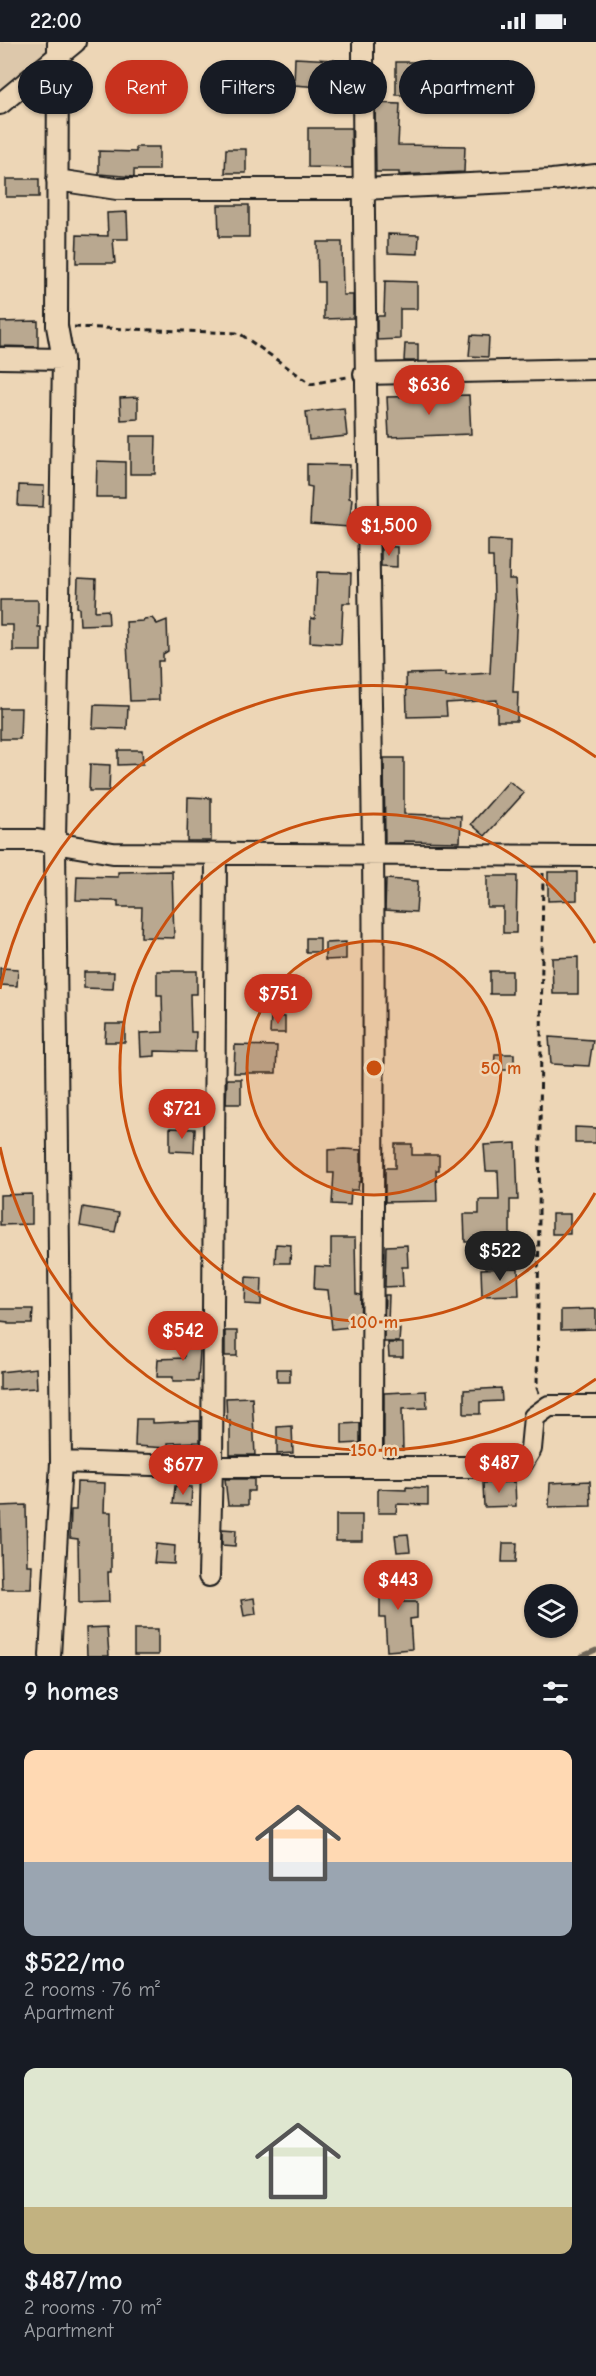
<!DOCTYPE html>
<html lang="en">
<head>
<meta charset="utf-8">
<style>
  :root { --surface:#171b24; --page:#242831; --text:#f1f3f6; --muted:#9ea1a6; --accent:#c8321e }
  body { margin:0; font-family:"Comic Neue",sans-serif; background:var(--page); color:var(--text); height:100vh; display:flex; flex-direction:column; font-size:22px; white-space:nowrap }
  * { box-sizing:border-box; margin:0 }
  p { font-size:20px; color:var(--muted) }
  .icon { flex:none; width:33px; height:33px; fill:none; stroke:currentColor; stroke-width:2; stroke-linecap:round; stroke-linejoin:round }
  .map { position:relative; height:1614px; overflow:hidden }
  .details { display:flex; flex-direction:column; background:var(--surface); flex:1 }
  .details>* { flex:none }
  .hud { position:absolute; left:18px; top:18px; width:561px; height:54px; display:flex; gap:12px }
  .tools { position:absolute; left:524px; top:1542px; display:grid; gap:12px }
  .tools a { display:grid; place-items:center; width:54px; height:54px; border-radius:50%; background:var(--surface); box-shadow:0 2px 4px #0004; font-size:30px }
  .price { position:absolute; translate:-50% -51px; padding:0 14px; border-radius:21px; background:var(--accent); color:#fff; font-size:20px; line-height:39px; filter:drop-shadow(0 2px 3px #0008) }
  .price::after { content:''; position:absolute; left:50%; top:36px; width:18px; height:14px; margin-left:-9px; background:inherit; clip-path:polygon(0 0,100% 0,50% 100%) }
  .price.current { background:#222; color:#fff }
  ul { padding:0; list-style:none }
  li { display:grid; align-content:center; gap:12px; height:318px; padding:0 24px }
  li span { display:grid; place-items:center; height:186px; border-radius:12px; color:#555 }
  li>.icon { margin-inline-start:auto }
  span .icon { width:108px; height:108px; fill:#fffc; stroke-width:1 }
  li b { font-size:26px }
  h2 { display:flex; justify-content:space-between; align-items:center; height:72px; padding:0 24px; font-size:26px }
  .tag { padding:0 21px; border-radius:27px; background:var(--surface); box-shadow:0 2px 4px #0004; font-size:21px; line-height:54px }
  .tag.current { background:var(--accent); color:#fff }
  .status { display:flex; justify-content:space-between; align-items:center; height:42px; padding:0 30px; background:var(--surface); direction:ltr }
  .status svg { height:16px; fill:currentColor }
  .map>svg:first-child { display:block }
</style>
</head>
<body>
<div class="status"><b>22:00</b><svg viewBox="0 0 49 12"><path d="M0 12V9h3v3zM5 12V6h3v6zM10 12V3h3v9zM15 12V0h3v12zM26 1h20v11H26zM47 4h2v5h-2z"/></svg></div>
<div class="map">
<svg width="596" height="1614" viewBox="0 0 596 1614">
  <rect width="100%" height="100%" fill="#edd6b6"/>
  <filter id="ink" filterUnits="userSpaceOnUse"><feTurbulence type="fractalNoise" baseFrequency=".0167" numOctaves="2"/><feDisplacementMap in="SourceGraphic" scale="12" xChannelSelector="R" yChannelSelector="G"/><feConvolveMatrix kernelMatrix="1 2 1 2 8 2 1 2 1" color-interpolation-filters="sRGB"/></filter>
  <g filter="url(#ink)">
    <path fill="#ddc8ab" d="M 0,0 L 66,0 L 0,48 Z"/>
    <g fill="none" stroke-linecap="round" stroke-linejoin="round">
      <path stroke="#6e6559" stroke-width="5" d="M 582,1614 L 596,1608"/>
    </g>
    <path fill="#b9a890" stroke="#1c1c1c" stroke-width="1.5" d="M 295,16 L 334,18 L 333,46 L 294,43 Z
      M 396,20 L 429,20 L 429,53 L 396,53 Z
      M 375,61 L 400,62 L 398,103 L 465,104 L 464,130 L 399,133 L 399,130 L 376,130 Z
      M 308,86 L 351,86 L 352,126 L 308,125 Z
      M 136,105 L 159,105 L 159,128 L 134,128 L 134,135 L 99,132 L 99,109 L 136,110 Z
      M 226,107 L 246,107 L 246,131 L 225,131 Z
      M 6,137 L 39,137 L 39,155 L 6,155 Z
      M 218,163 L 249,163 L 249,195 L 219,195 Z
      M 127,170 L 128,197 L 113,197 L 115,221 L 76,221 L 77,193 L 108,194 L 107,171 Z
      M 388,192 L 419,193 L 418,212 L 388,211 Z
      M 317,200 L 342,200 L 343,253 L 353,253 L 353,276 L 324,277 L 324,240 L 318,240 Z
      M 385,239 L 417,240 L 417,267 L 400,267 L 400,297 L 377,298 L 377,274 L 384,274 Z
      M 38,279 L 38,305 L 0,304 L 0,280 Z
      M 471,293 L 489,294 L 488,315 L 469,314 Z
      M 405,302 L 418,302 L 418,319 L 404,319 Z
      M 469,353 L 471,392 L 389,395 L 387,355 Z
      M 138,355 L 138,377 L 121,378 L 120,356 Z
      M 344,366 L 347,394 L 309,398 L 306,370 Z
      M 130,394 L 156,394 L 155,432 L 130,432 Z
      M 97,419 L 125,420 L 125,455 L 96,455 Z
      M 307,422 L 350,423 L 349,456 L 352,457 L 349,485 L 310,482 L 312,445 L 307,444 Z
      M 19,443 L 44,444 L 43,465 L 18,464 Z
      M 488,498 L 510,499 L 509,537 L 515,537 L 517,568 L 513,650 L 518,650 L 517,679 L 497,679 L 497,658 L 446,661 L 447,674 L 407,675 L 406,632 L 445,631 L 445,634 L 490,631 L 494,554 L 493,515 L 488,515 Z
      M 381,504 L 397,505 L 397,525 L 381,524 Z
      M 317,530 L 351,531 L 350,561 L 343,561 L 341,602 L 310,600 L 311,576 L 315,577 Z
      M 78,536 L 96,537 L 95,569 L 108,568 L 109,582 L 80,583 L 79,566 L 77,565 Z
      M 0,558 L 38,558 L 38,585 L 41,585 L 41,609 L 13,609 L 13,583 L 0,583 Z
      M 152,576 L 157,582 L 167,578 L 168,609 L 163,612 L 163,619 L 158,619 L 159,658 L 130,659 L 126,580 L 143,579 L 144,577 Z
      M 94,663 L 128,664 L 127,687 L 93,686 Z
      M 0,666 L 21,666 L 20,697 L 0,697 Z
      M 118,708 L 142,708 L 143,722 L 118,723 Z
      M 384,716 L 404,716 L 404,772 L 461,774 L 460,800 L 404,799 L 404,801 L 385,801 Z
      M 90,722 L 110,723 L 109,749 L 89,749 Z
      M 509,739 L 524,751 L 485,794 L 471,782 Z
      M 188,755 L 211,756 L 211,799 L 187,799 Z
      M 172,829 L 174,896 L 141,895 L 142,865 L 118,865 L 118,859 L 76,858 L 77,834 L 118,835 L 118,830 Z
      M 548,830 L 577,830 L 577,858 L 548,859 Z
      M 487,834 L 517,834 L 516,891 L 503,891 L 503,865 L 487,865 Z
      M 386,837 L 418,839 L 416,870 L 385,868 Z
      M 306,896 L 320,896 L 320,910 L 306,910 Z
      M 346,900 L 346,917 L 325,918 L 325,901 Z
      M 578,915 L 578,952 L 553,952 L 552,916 Z
      M 0,926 L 18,927 L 17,944 L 0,943 Z
      M 157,929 L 197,929 L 197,952 L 190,952 L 191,990 L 196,990 L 195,1010 L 155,1009 L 155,1014 L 141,1015 L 140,991 L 163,990 L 162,953 L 157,953 Z
      M 490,929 L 512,929 L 512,952 L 490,952 Z
      M 84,930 L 114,930 L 113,947 L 84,946 Z
      M 271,974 L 285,975 L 285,991 L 270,991 Z
      M 106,982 L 125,982 L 125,1000 L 105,1000 Z
      M 549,995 L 593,998 L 589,1024 L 551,1022 Z
      M 235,1003 L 277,1004 L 276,1031 L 234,1031 Z
      M 495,1012 L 514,1012 L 514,1028 L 494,1028 Z
      M 227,1037 L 241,1037 L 241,1062 L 226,1062 Z
      M 575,1085 L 596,1086 L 596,1101 L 575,1101 Z
      M 170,1086 L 195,1087 L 194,1110 L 170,1109 Z
      M 516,1101 L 518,1158 L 510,1158 L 510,1199 L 465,1200 L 464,1172 L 479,1172 L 479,1158 L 499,1158 L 498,1129 L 486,1129 L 484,1103 Z
      M 395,1102 L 412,1102 L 412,1113 L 439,1113 L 439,1128 L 436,1128 L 437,1159 L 385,1160 L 385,1126 L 395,1126 Z
      M 344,1107 L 361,1108 L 361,1140 L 359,1140 L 358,1148 L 351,1148 L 350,1163 L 332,1162 L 334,1131 L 328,1131 L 328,1108 Z
      M 32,1152 L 32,1182 L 0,1183 L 0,1153 Z
      M 83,1165 L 119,1171 L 115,1190 L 80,1184 Z
      M 552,1172 L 570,1172 L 570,1192 L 552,1192 Z
      M 331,1196 L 355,1196 L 356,1252 L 361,1253 L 360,1284 L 332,1287 L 328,1248 L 314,1247 L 315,1224 L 331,1225 Z
      M 276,1202 L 291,1203 L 290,1221 L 275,1221 Z
      M 407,1203 L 408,1225 L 402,1225 L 403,1244 L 385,1245 L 386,1204 Z
      M 518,1226 L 519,1253 L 482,1254 L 481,1227 Z
      M 246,1235 L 262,1236 L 261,1263 L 245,1262 Z
      M 385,1253 L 389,1253 L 388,1281 L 384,1282 Z
      M 0,1267 L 33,1267 L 32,1282 L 8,1282 L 8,1280 L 0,1279 Z
      M 596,1267 L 596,1287 L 561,1288 L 561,1268 Z
      M 384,1286 L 400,1287 L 399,1300 L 384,1300 Z
      M 225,1289 L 237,1289 L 237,1314 L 225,1314 Z
      M 184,1293 L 201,1293 L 198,1339 L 173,1339 L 173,1335 L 157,1335 L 158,1317 L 184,1316 Z
      M 388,1301 L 403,1301 L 403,1315 L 389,1315 Z
      M 36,1326 L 37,1346 L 0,1348 L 0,1330 Z
      M 277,1327 L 290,1327 L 290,1340 L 277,1340 Z
      M 501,1346 L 502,1359 L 480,1360 L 480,1372 L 464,1372 L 464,1348 Z
      M 426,1349 L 427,1366 L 402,1367 L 403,1408 L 384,1407 L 384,1351 Z
      M 252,1355 L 255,1413 L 230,1413 L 230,1379 L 227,1379 L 226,1356 Z
      M 136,1377 L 153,1377 L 153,1381 L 200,1379 L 200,1400 L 168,1401 L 168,1406 L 135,1404 Z
      M 360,1381 L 360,1401 L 342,1402 L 342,1382 Z
      M 292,1384 L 293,1411 L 277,1412 L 277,1385 Z
      M 225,1437 L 254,1437 L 254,1449 L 248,1449 L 248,1463 L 228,1463 Z
      M 590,1439 L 591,1464 L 549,1465 L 550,1441 Z
      M 77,1440 L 105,1441 L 104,1470 L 111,1470 L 111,1530 L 108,1530 L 109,1560 L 79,1561 L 78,1497 L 70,1496 L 71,1468 L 76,1468 Z
      M 515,1440 L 516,1464 L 484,1465 L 483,1441 Z
      M 175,1444 L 192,1445 L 191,1463 L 173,1462 Z
      M 406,1445 L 428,1446 L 428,1463 L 397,1462 L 396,1471 L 378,1471 L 378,1447 L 406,1448 Z
      M 26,1463 L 27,1523 L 32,1523 L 31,1547 L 2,1547 L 0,1464 Z
      M 336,1473 L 362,1473 L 362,1499 L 336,1499 Z
      M 222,1487 L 236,1488 L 235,1504 L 222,1503 Z
      M 408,1492 L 410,1509 L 397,1510 L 395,1493 Z
      M 503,1501 L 517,1501 L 516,1520 L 502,1520 Z
      M 156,1502 L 175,1504 L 174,1522 L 154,1521 Z
      M 406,1518 L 406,1532 L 403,1532 L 403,1560 L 417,1560 L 417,1576 L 410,1577 L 412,1607 L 387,1609 L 385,1576 L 380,1576 L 380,1554 L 390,1554 L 390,1519 Z
      M 254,1556 L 256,1572 L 244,1574 L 241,1558 Z
      M 107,1585 L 109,1614 L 87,1614 L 86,1586 Z
      M 134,1587 L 158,1587 L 158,1613 L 134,1613 Z"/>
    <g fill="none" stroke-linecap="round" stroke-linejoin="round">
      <g stroke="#1c1c1c" stroke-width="24">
        <path id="minor" d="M 363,0 C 363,270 370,539 373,809 C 375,1014 372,1219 372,1424
          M 0,62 L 75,0
          M 57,138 L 117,147 L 363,147 L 552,138 L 596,133
          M 0,316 L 63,317
          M 364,332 L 596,327
          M 0,798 L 37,798 L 113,811 L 596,814
          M 61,1420 L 212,1425 L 520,1425 L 531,1407 L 534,1375 L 549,1364 L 596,1364
          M 209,1534 L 212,1425 L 216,812
          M 50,1614 L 61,1420 L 55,801 L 63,317 L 57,284 L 58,0"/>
      </g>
      <path stroke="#1c1c1c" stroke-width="3" stroke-dasharray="6 4.5" stroke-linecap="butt" d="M 74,285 L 239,291 L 311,342 L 347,335
        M 539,1351 L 537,1346 L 543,830"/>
      <use href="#minor" stroke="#edd6b6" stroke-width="20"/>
    </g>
  </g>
  <circle cx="374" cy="1026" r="127" fill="#c9500e" fill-opacity=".12"/>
  <g fill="none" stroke="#c9500e" stroke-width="3">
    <circle cx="374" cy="1026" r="127"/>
    <path d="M595 1151A254 254 0 1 1 595 901"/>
    <path d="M596 1337A382 382 0 0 1 0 1105M0 947A382 382 0 0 1 596 715"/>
  </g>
  <circle cx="374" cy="1026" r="9" fill="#c9500e" stroke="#edd6b6" stroke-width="3"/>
  <g font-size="18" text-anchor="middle" font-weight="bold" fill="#c9500e" stroke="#edd6b6" stroke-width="5" stroke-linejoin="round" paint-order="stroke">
    <text x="501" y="1032">50 m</text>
    <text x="374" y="1286">100 m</text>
    <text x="374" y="1414">150 m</text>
  </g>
</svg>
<div class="tools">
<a><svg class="icon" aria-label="layers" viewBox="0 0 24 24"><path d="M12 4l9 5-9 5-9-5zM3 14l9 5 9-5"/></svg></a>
</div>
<b class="price" style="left:429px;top:374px">$636</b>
<b class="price" style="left:389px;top:515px">$1,500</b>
<b class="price" style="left:278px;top:983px">$751</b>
<b class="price" style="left:182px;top:1098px">$721</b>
<b class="price current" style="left:500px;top:1240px">$522</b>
<b class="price" style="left:183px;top:1320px">$542</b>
<b class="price" style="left:499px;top:1452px">$487</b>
<b class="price" style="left:183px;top:1454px">$677</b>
<b class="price" style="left:398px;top:1569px">$443</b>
<div class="hud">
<a class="tag">Buy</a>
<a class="tag current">Rent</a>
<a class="tag">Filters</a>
<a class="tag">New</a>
<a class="tag">Apartment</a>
</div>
</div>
<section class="details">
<h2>9 homes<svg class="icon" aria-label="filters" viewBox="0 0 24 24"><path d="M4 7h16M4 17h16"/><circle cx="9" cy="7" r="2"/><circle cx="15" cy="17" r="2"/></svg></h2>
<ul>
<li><span style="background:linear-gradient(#ffd9b3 60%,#9aa5b1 0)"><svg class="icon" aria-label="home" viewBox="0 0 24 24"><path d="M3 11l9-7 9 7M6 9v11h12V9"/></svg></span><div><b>$522/mo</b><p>2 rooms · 76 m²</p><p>Apartment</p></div></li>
<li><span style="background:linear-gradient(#dfe7d0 75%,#c2b280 0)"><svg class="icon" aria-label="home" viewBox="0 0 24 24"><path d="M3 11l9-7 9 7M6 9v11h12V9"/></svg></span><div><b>$487/mo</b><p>2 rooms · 70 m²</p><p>Apartment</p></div></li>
</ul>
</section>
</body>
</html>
